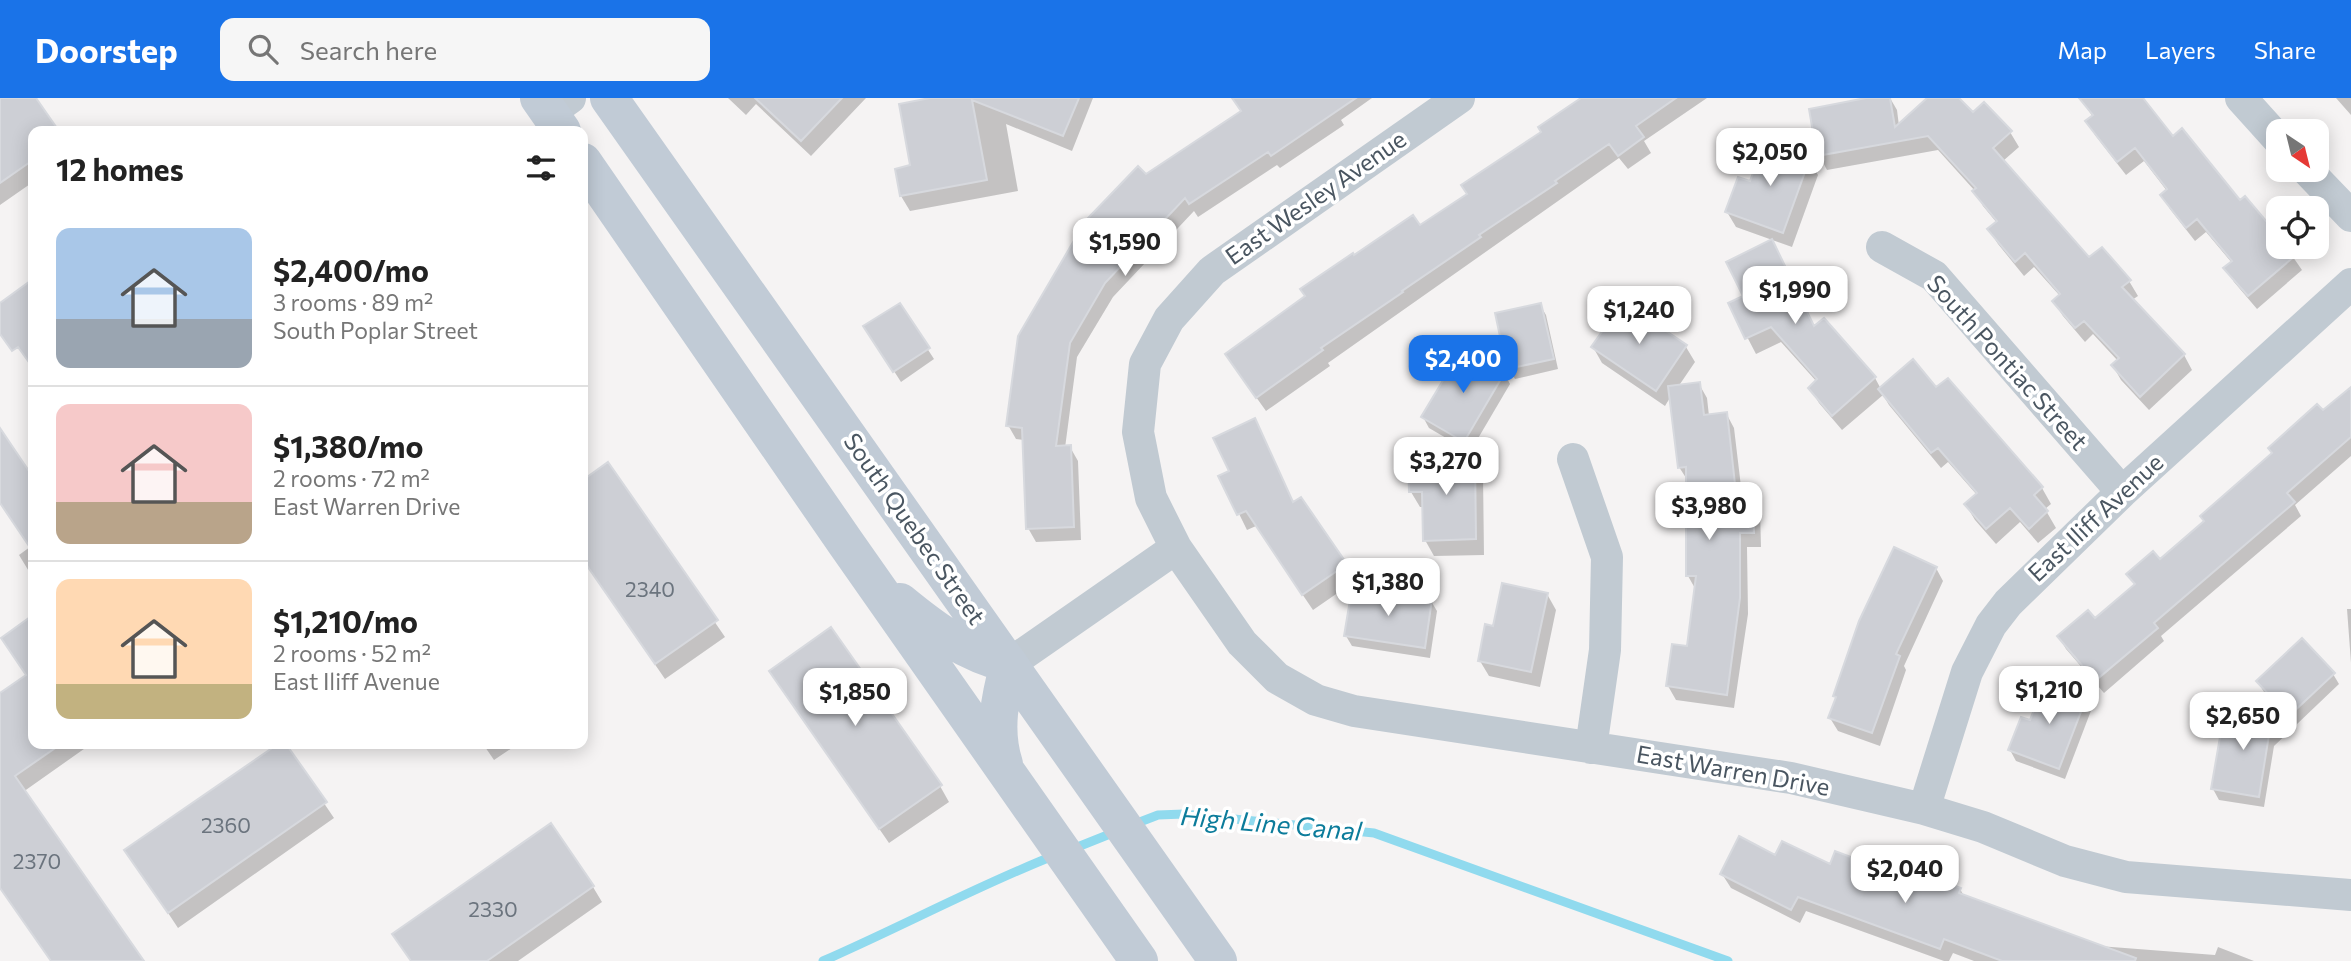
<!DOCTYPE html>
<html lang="en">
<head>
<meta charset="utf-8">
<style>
  :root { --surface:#fff; --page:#f6f6f6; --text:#222; --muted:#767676; --line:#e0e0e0; --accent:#1a73e8 }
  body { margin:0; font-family:Commissioner,sans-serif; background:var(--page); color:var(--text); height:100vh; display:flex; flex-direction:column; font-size:26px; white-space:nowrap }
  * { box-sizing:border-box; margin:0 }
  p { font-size:23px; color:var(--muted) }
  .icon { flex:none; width:38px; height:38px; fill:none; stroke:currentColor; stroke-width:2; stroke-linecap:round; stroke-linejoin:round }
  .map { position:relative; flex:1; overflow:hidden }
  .sheet { position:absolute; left:28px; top:28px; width:560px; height:623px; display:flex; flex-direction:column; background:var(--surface); border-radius:14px; box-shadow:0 4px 18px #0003 }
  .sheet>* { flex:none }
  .needle { width:46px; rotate:145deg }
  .tools { position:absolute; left:2266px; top:21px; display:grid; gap:14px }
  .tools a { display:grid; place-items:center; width:63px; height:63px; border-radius:14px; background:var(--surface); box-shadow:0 4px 18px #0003; font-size:35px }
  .price { position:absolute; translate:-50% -60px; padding:0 16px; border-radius:14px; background:#fff; color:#222; font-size:23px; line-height:46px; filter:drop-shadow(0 2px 4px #0008) }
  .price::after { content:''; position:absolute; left:50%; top:42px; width:21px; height:16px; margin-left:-10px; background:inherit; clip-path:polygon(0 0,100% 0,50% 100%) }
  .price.active { background:var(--accent); color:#fff }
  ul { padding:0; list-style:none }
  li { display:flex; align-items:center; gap:21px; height:175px; padding:0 28px }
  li+li { border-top:2px solid var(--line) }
  li span { display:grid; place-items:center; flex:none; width:196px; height:140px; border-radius:14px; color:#555 }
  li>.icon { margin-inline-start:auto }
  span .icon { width:84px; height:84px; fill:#fffc; stroke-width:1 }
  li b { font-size:30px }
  h2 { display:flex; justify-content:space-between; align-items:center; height:84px; padding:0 28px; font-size:30px }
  header { display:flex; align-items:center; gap:42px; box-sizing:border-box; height:98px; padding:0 35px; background:var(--accent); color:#fff }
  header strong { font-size:33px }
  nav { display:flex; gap:38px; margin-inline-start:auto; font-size:24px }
  .search { width:490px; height:63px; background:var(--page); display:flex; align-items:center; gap:18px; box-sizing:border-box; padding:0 24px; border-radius:14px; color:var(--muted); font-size:26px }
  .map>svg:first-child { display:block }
</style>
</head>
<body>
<header>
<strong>Doorstep</strong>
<div class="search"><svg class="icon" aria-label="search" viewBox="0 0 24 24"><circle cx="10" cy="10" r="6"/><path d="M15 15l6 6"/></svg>Search here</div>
<nav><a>Map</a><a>Layers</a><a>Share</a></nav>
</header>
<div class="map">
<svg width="2351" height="863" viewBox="0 0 2351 863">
  <rect width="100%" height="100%" fill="#f5f3f3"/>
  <path fill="#0003" d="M 0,0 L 33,0 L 57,33 L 33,33 L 33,84 L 0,107 Z
    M 728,0 L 866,0 L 811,58 L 756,6 L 746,17 Z
    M 943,0 L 1093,0 L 1072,53 L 1006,26 L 1018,93 L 910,113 L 901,98 Z
    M 1245,0 L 1372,0 L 1341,22 L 1344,27 L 1280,70 L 1277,67 L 1198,119 L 1194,113 L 1113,199 L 1077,259 L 1065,350 L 1070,349 L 1078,363 L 1081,442 L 1036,444 L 1028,430 L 1024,342 L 1016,341 L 1008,327 L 1146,78 L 1243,14 Z
    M 1584,0 L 1707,0 L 1644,43 L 1651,55 L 1628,71 L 1619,60 L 1328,265 L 1330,268 L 1266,313 L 1236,271 L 1420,130 L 1468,96 Z
    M 1875,0 L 1890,0 L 1897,12 L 1899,28 L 1929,0 L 1957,0 L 1972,17 L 2010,34 L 2019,49 L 2003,63 L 2089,162 L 2129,183 L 2138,198 L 2132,202 L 2184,257 L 2192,272 L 2149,312 L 2121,282 L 2113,268 L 2118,263 L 2093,236 L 2085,244 L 2063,218 L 2054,204 L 2060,198 L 2034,169 L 2024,178 L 1998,146 L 1989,132 L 1997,125 L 1983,108 L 1975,93 L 1938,52 L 1827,72 L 1819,57 Z
    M 2080,0 L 2141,0 L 2172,40 L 2239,105 L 2245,100 L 2278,140 L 2278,149 L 2286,149 L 2302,172 L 2257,211 L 2234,184 L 2226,170 L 2232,165 L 2206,134 L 2195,143 L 2170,111 L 2162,97 L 2167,93 L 2144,63 L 2126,77 L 2095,37 L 2087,23 L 2093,19 Z
    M 2336,0 L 2351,0 L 2351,17 Z
    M 1809,62 L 1818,77 L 1792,149 L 1736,129 L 1727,114 L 1751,85 Z
    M 1730,206 L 1815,230 L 1875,280 L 1881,291 L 1936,291 L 1947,282 L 2042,390 L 2051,406 L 2045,411 L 2056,430 L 2038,445 L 2020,424 L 1996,446 L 1975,422 L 1966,407 L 1977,397 L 1948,364 L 1941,370 L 1889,307 L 1883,297 L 1842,332 L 1819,305 L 1810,290 L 1817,284 L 1781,244 L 1756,256 Z
    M 899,207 L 934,261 L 901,284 L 872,239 Z
    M 1540,207 L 1546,217 L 1558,271 L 1515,281 L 1509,271 L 1497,217 Z
    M 1593,249 L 1686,249 L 1695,264 L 1678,289 L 1699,286 L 1707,300 L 1709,318 L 1726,315 L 1734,330 L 1742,397 L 1752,397 L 1760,411 L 1761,449 L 1747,449 L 1748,516 L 1734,610 L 1676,602 L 1668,588 L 1688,550 L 1696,492 L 1688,478 L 1688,383 L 1679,369 L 1671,298 L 1665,308 L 1602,265 Z
    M 1504,275 L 1510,286 L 1470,354 L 1429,330 L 1423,319 Z
    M 2351,291 L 2351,358 L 2295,407 L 2301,418 L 2161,538 L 2164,543 L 2104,595 L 2066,551 L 2059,539 L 2095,523 L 2136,488 L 2128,476 L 2160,464 Z
    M 1263,338 L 1294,406 L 1300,401 L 1355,483 L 1313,512 L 1256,428 L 1247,432 L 1221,379 L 1232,374 Z
    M 0,347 L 14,353 L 33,382 L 33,480 L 19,457 L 30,449 L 0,404 Z
    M 1474,361 L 1483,377 L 1484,457 L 1434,458 L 1425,442 L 1424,409 L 1420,409 L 1411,394 Z
    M 607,367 L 725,539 L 665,581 L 583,462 L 583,384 Z
    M 1936,470 L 1943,483 L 1904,568 L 1906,572 L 1880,648 L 1838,633 L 1830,620 L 1837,601 L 1835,597 Z
    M 1547,496 L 1556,512 L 1540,589 L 1489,578 L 1480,563 L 1494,530 Z
    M 1431,503 L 1437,513 L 1430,560 L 1352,548 L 1346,538 Z
    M 2347,511 L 2351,511 L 2351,565 Z
    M 20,528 L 33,546 L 33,646 L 91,646 L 23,694 L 142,863 L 51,863 L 0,790 L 0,597 L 27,579 L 12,556 Z
    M 771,574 L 940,688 L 949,704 L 889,745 Z
    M 2333,576 L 2339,586 L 2296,627 L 2264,594 L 2258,584 Z
    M 2086,599 L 2092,610 L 2065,681 L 2016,663 L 2010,652 L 2031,625 Z
    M 2226,612 L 2285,622 L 2291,632 L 2274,648 L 2264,709 L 2219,702 L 2213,691 Z
    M 281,646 L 284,646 L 334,720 L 178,830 L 127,753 Z
    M 483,646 L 518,646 L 494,662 Z
    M 1776,759 L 1924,788 L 1960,791 L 1964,798 L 2099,848 L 2215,857 L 2218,849 L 2254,863 L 1974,863 L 1953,855 L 1949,863 L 1944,863 L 1806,813 L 1800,825 L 1731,790 L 1722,776 Z
    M 593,789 L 602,804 L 518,863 L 411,863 L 394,837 Z"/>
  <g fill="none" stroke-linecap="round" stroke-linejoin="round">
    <path stroke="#90daee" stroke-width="9" d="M 1132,727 L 1158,717 L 1184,716 L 1374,735 L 1728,863
      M 1070,752 L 1115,734
      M 823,863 C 901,829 975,789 1053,758"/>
  </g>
  <path fill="#cdcfd5" stroke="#d7d9de" stroke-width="2" d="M 0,0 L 36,0 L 59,33 L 33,33 L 33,62 L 0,85 Z
    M 755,0 L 842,0 L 801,43 Z
    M 930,0 L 1079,0 L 1063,38 L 972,2 L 987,82 L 900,98 L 895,71 L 910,67 L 899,6 Z
    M 1232,0 L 1356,0 L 1271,58 L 1268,54 L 1189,106 L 1185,100 L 1105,185 L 1070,245 L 1056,348 L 1071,347 L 1074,429 L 1026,431 L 1022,330 L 1006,328 L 1018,238 L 1086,122 L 1138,68 L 1146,76 L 1241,13 Z
    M 1581,0 L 1676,0 L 1636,28 L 1644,39 L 1618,58 L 1609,46 L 1555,83 L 1557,85 L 1479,137 L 1481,139 L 1402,193 L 1403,194 L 1321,250 L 1323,252 L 1256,300 L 1225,256 L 1305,198 L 1300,191 L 1353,155 L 1354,157 L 1413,117 L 1420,127 L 1467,96 L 1461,87 L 1541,34 L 1538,29 Z
    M 1866,0 L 1890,0 L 1895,29 L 1927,0 L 1959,0 L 1973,14 L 1984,4 L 2012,33 L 1993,50 L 2089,159 L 2102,149 L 2131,182 L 2122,189 L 2185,256 L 2140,299 L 2111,267 L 2119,260 L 2084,223 L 2075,230 L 2052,203 L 2060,196 L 2025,155 L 2015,164 L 1987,131 L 1997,123 L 1972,93 L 1976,90 L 1928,38 L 1817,58 L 1809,11 Z
    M 2079,0 L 2143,0 L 2173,38 L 2182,30 L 2240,102 L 2245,98 L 2278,137 L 2278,149 L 2288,149 L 2296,157 L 2248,198 L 2223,170 L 2232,163 L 2197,121 L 2186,130 L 2160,97 L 2167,91 L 2135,50 L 2117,64 L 2085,23 L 2093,17 Z
    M 1764,44 L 1810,60 L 1783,135 L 1725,114 L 1738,79 L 1750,83 Z
    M 1772,141 L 1814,228 L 1824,220 L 1876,279 L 1832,318 L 1808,290 L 1817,281 L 1771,229 L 1745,241 L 1728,205 L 1743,198 L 1726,164 Z
    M 33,181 L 33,270 L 18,249 L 12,253 L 0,236 L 0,205 Z
    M 1623,204 L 1687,247 L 1656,293 L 1591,249 Z
    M 900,205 L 930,250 L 893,274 L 863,228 Z
    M 1541,205 L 1554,261 L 1507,271 L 1495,215 Z
    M 1463,249 L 1505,274 L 1464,344 L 1421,319 Z
    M 1913,261 L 1936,289 L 1948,280 L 2043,389 L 2034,397 L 2048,413 L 2029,431 L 2010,410 L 1986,431 L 1964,406 L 1977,395 L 1938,350 L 1931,355 L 1878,291 Z
    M 1700,284 L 1704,317 L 1727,314 L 1736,395 L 1753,395 L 1754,435 L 1740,435 L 1740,500 L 1727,597 L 1666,588 L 1672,546 L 1687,548 L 1696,478 L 1686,478 L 1686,369 L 1678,370 L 1668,288 Z
    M 2351,289 L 2351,339 L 2287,395 L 2295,404 L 2154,525 L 2158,530 L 2095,583 L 2057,538 L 2088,512 L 2095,520 L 2135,486 L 2126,476 L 2153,453 L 2160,461 L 2204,423 L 2200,418 L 2272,355 L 2268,350 L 2317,306 L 2323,312 Z
    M 1255,320 L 1293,404 L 1301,399 L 1347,466 L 1302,497 L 1246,413 L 1237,417 L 1218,378 L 1229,373 L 1213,340 Z
    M 0,330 L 33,379 L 33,454 L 0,405 Z
    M 1475,359 L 1476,441 L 1423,443 L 1422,394 L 1409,394 L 1408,361 Z
    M 608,364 L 718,522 L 655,566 L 583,462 L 583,382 Z
    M 1894,449 L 1937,469 L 1896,556 L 1900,558 L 1872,635 L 1828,620 L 1836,599 L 1833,598 L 1859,523 Z
    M 1502,485 L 1548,495 L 1531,574 L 1478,563 L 1485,526 L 1493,528 Z
    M 1352,490 L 1432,501 L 1425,550 L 1344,538 Z
    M 33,517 L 33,646 L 61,646 L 15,678 L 144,863 L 51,863 L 0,790 L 0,595 L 26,577 L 1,540 Z
    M 831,529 L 942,687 L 879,731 L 769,573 Z
    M 2302,540 L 2335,575 L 2289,618 L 2256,583 Z
    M 2045,582 L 2087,598 L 2059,671 L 2008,652 L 2021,619 L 2030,622 Z
    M 2225,610 L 2286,621 L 2269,637 L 2259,699 L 2211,691 Z
    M 278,646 L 286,646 L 327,704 L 168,815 L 124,752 Z
    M 551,725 L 594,788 L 487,863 L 411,863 L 392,836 Z
    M 1739,738 L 1775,757 L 1782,743 L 1830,766 L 1835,753 L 1923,786 L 1927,777 L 1961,790 L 1959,795 L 2136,860 L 2135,863 L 2002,863 L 1944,841 L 1940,851 L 1798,799 L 1791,812 L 1720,776 Z"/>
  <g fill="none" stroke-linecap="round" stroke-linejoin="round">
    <path stroke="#c1cad2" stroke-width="32" d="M 1459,0 L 1212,173 L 1169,221 L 1145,266 L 1138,334 L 1151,400 L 1176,450 L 1242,545 L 1277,580 L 1316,602 L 1354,613 L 1791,680 L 1924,711 L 1983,729 L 2065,763 L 2126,779 L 2351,797
      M 2241,0 L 2278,41
      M 549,15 L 570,0
      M 2307,72 L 2351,118
      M 1882,149 L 1934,178 L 2122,394
      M 1573,361 L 1607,459 L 1605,552 L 1591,650
      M 1009,566 L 1176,450
      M 1924,711 L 1967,574 L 1991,527 L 2008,505 L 2122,394 L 2351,186"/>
    <path stroke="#c1cbd6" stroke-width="38" d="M 539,0 L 562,33
      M 609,0 L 1218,863
      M 583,64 L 845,444 L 1139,863
      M 900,504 C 934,532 965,555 1009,566 C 1000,599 993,632 1004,666"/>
  </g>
  <g text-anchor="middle" stroke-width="7" stroke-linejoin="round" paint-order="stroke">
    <g font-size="21" fill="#6b747e">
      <text x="650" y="499">2340</text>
      <text x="226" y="735">2360</text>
      <text x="37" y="771">2370</text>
      <text x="493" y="819">2330</text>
    </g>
    <g font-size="24" fill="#4a5661" stroke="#fff">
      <text transform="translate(1316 100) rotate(-35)" y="8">East Wesley Avenue</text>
      <text transform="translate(2007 265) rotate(48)" y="8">South Pontiac Street</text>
      <text transform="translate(2096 420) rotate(-43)" y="8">East Iliff Avenue</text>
      <text transform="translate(914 431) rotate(55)" y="8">South Quebec Street</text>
      <text transform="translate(1733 673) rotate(10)" y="8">East Warren Drive</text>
    </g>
    <g font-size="26" font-style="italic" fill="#0c7c9b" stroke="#fff">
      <text transform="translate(1271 726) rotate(5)" y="9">High Line Canal</text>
    </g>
  </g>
</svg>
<div class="tools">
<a><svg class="needle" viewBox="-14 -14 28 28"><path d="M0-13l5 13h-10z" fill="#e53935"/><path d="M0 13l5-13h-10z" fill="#767676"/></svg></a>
<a><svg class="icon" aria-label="locate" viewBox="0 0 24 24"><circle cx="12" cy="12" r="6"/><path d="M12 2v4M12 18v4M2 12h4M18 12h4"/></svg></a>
</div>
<b class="price" style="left:1770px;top:90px">$2,050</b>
<b class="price" style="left:1125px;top:180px">$1,590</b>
<b class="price" style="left:1795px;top:228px">$1,990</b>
<b class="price" style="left:1639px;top:248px">$1,240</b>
<b class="price active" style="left:1463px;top:297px">$2,400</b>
<b class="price" style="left:1446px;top:399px">$3,270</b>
<b class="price" style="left:1709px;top:444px">$3,980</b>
<b class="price" style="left:1388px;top:520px">$1,380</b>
<b class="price" style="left:2049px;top:628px">$1,210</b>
<b class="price" style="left:855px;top:630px">$1,850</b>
<b class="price" style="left:2243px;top:654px">$2,650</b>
<b class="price" style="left:1905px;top:807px">$2,040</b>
<section class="sheet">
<h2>12 homes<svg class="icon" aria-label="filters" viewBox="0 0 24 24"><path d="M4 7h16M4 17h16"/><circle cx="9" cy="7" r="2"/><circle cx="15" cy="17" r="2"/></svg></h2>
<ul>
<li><span style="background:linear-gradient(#a9c7e8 65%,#9aa5b1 0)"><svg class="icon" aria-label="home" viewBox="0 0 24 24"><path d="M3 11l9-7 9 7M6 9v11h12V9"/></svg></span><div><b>$2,400/mo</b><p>3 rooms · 89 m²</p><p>South Poplar Street</p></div></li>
<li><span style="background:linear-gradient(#f6c9c9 70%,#b9a48a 0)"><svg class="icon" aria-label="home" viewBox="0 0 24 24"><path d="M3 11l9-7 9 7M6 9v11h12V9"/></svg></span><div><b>$1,380/mo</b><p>2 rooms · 72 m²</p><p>East Warren Drive</p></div></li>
<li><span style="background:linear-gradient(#ffd9b3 75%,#c2b280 0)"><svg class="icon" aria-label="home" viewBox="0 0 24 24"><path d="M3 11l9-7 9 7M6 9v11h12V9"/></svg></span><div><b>$1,210/mo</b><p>2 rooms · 52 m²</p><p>East Iliff Avenue</p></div></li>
</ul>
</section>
</div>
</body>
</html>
